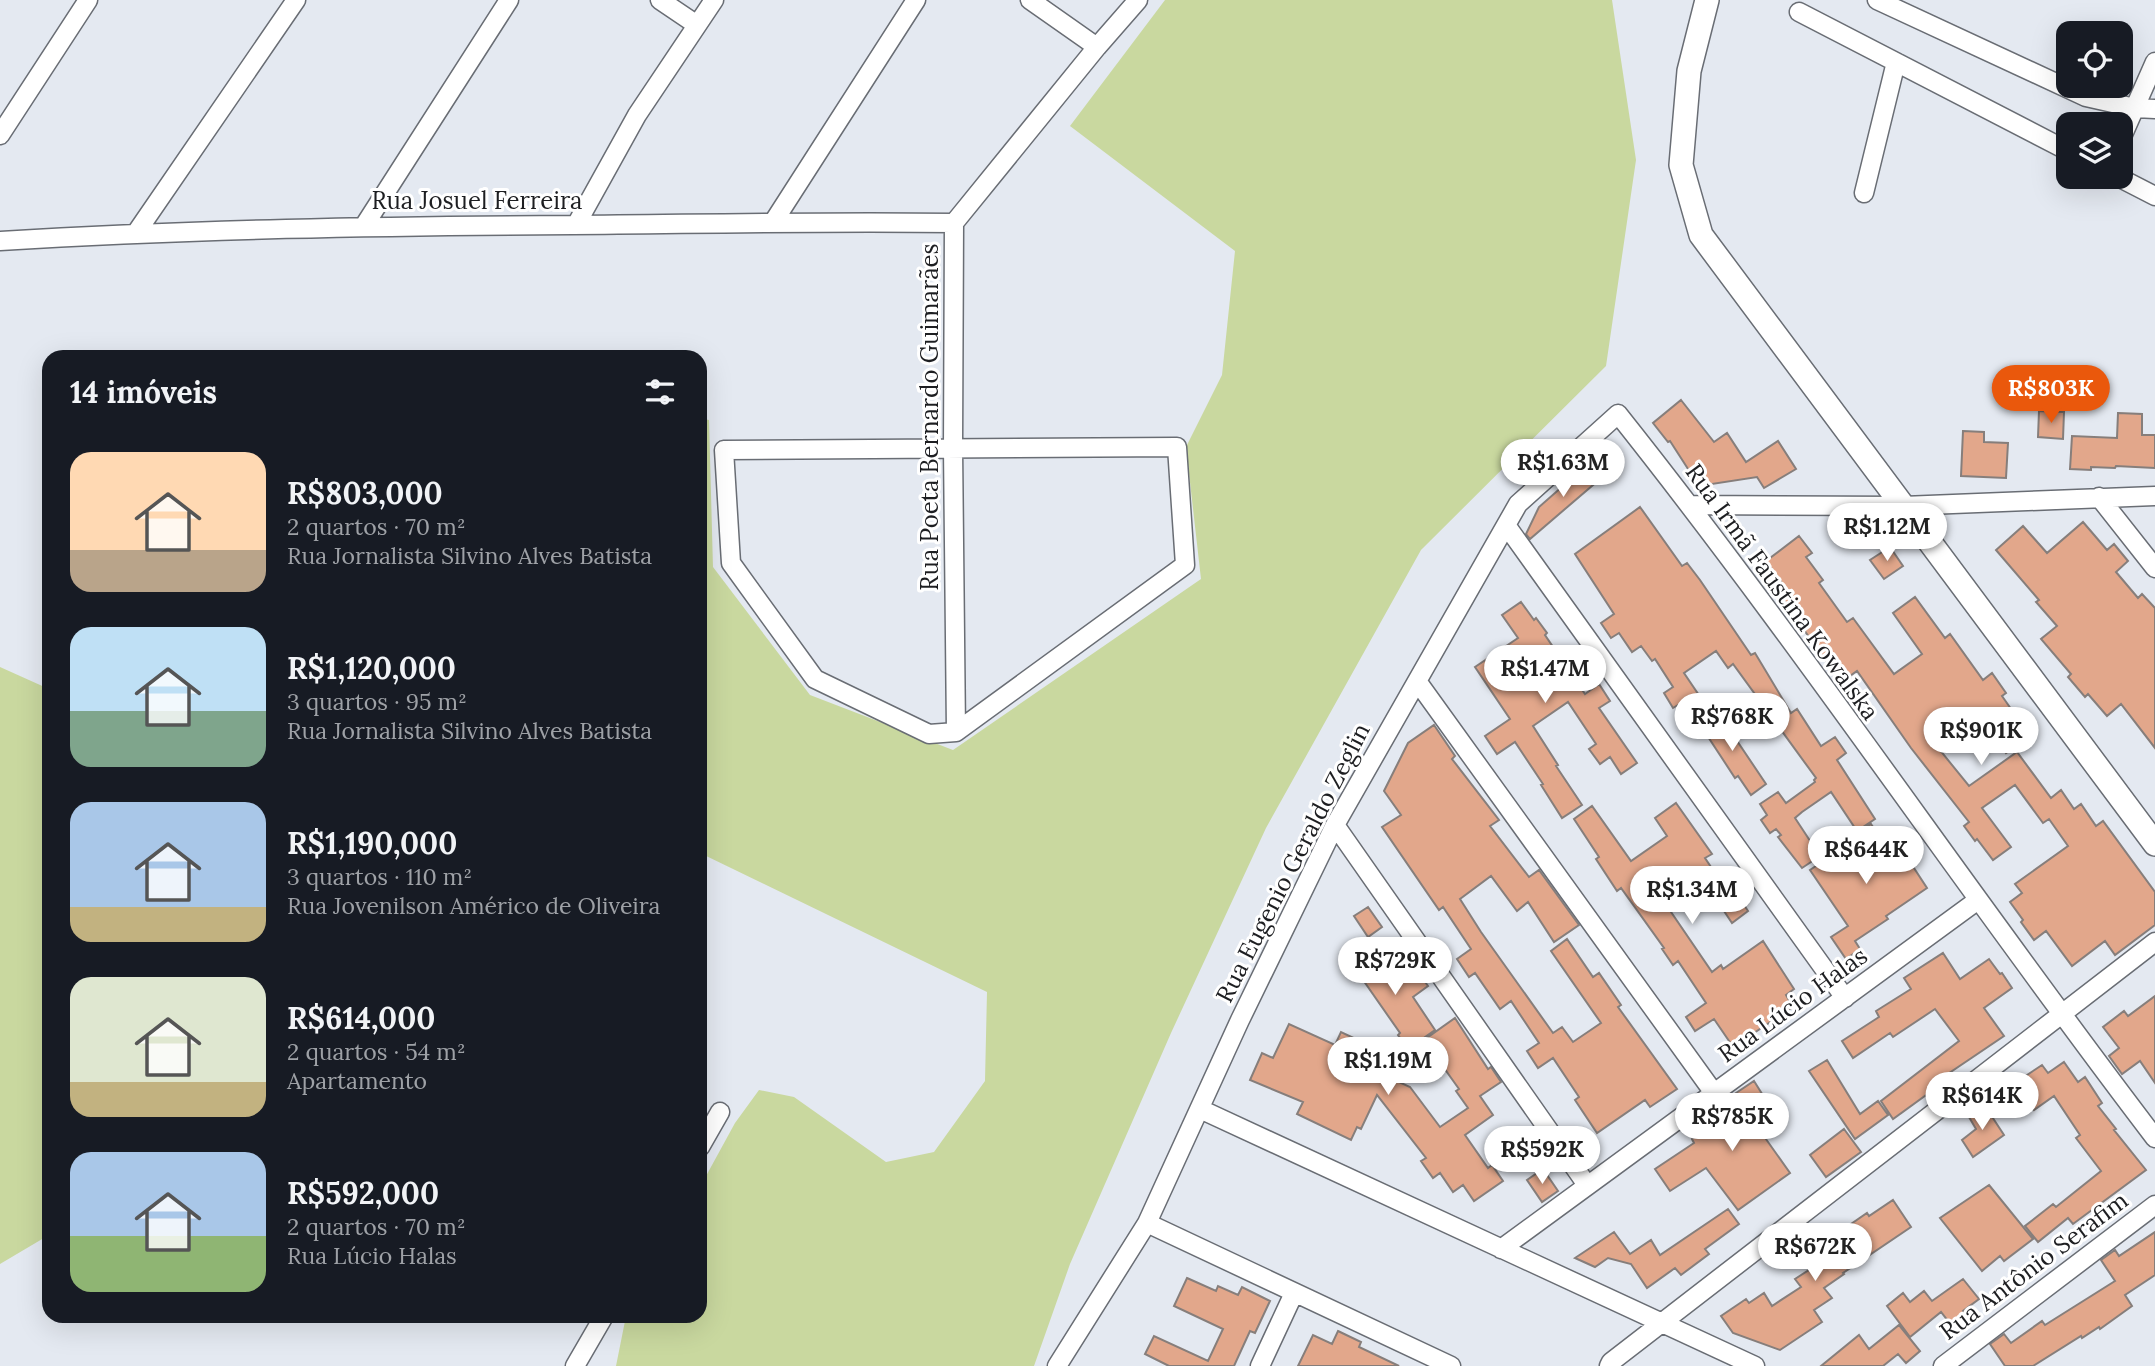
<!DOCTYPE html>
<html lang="pt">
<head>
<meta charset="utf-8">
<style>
  :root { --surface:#171b24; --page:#20242c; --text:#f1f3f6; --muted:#9ea1a6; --accent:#ea580c }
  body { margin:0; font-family:Lora,serif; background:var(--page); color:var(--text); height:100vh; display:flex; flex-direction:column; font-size:26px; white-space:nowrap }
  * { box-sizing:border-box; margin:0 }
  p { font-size:23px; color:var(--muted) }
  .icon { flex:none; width:38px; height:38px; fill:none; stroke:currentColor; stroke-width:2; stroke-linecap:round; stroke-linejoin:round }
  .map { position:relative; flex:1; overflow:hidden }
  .drawer { position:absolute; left:42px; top:350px; width:665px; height:973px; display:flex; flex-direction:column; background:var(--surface); border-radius:21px; box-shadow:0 7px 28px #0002 }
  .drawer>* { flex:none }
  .fabs { position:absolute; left:2056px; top:21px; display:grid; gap:14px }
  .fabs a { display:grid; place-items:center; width:77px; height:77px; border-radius:14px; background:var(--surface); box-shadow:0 7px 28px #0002; font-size:35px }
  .price { position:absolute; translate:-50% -60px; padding:0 16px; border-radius:24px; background:#fff; color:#222; font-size:23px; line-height:46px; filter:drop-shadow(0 2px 4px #0008) }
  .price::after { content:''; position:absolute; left:50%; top:42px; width:21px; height:16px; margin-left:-10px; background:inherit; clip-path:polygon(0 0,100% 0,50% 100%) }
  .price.selected { background:var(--accent); color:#fff }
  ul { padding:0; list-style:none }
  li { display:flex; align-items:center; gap:21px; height:175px; padding:0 28px }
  li span { display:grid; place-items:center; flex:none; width:196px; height:140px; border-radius:21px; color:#555 }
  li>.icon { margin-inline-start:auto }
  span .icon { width:84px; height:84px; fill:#fffc; stroke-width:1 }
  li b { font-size:30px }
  h2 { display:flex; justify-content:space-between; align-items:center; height:84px; padding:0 28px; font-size:30px }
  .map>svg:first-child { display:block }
</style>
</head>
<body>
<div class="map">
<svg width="2155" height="1366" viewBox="0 0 2155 1366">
  <rect width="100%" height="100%" fill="#e4e9f1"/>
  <path fill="#c9d89f" d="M 1165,0 L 1612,0 L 1636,160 L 1606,366 L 1421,550 L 1266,828 L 1171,1033 L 1070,1264 L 1034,1366 L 616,1366 L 626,1316 L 700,1316 L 700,1187 L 735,1123 L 759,1090 L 794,1097 L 886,1162 L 934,1152 L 985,1081 L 987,992 L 700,853 L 700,418 L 709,420 L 713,567 L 810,695 L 953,750 L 1201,579 L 1186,447 L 1222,375 L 1235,251 L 1070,126 Z
    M 0,667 L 49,689 L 49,1235 L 0,1264 Z"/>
  <path fill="#e2a78b" stroke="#867e7b" stroke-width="2" d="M 1681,400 L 1714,442 L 1727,433 L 1746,462 L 1778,441 L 1796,469 L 1764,488 L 1757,477 L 1699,486 L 1670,441 L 1668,442 L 1653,423 Z
    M 2039,411 L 2064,412 L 2063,439 L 2038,437 Z
    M 2118,413 L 2142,414 L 2142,435 L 2155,435 L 2155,468 L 2116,466 L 2115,468 L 2091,467 L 2091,470 L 2070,469 L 2072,436 L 2117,438 Z
    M 1963,431 L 1984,432 L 1984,442 L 2008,443 L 2006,478 L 1961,476 Z
    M 1588,464 L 1600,479 L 1530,539 L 1526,534 L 1539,507 Z
    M 1640,507 L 1682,566 L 1687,563 L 1700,580 L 1751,655 L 1755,653 L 1791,713 L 1797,709 L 1821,746 L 1835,737 L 1846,753 L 1837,760 L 1875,819 L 1857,831 L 1831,792 L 1802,812 L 1795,818 L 1820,856 L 1802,868 L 1778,837 L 1781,835 L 1776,829 L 1770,833 L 1761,820 L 1767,815 L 1760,804 L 1778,792 L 1786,803 L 1815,782 L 1814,780 L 1816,778 L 1733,664 L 1728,668 L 1716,651 L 1684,673 L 1709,710 L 1690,723 L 1678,705 L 1673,708 L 1664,693 L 1673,687 L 1655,659 L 1652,661 L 1641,646 L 1632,652 L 1619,633 L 1611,638 L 1601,623 L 1614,614 L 1575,554 Z
    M 2083,522 L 2107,550 L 2114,544 L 2128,561 L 2116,572 L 2138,598 L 2142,594 L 2155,608 L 2155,748 L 2121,704 L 2107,716 L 2088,694 L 2085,697 L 2068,677 L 2071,674 L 2041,639 L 2057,626 L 2036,602 L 2039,600 L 1996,550 L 2023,526 L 2047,553 Z
    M 1799,536 L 1812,553 L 1806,557 L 1823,580 L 1819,583 L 1847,622 L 1853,618 L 1894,674 L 1922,654 L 1893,613 L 1915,597 L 1945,638 L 1950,634 L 1983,680 L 1992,673 L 2006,693 L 2002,696 L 2030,736 L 2006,753 L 1978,714 L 1935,744 L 1969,786 L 2017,752 L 2051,798 L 2061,790 L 2074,809 L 2081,804 L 2096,826 L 2103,821 L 2155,892 L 2155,925 L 2115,955 L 2105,941 L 2072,966 L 2046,931 L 2034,940 L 2021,922 L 2023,920 L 2010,902 L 2022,893 L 2015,884 L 2068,846 L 2049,819 L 2043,823 L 2015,785 L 1982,808 L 2011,847 L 1993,860 L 1977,839 L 1975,841 L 1964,826 L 1969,822 L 1911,748 L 1857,671 L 1843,681 L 1831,665 L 1829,666 L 1775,588 L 1782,583 L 1766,561 Z
    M 1890,547 L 1903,566 L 1884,579 L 1870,560 Z
    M 1521,602 L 1534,620 L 1536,618 L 1547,633 L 1545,635 L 1585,694 L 1599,684 L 1610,701 L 1599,708 L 1637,763 L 1621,774 L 1610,757 L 1600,764 L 1589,749 L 1596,744 L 1568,702 L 1533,726 L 1558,765 L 1556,766 L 1582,805 L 1562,818 L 1541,785 L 1543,784 L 1515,742 L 1497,754 L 1485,736 L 1510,719 L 1475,667 L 1518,638 L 1502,615 Z
    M 1717,711 L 1766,784 L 1751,795 L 1738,776 L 1735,778 L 1699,723 Z
    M 1434,725 L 1455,756 L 1452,759 L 1499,820 L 1490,826 L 1529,877 L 1539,870 L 1579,925 L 1554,942 L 1528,902 L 1517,911 L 1491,876 L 1460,899 L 1481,932 L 1553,1033 L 1562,1027 L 1573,1042 L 1601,1023 L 1551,951 L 1567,939 L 1593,977 L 1599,973 L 1621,1005 L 1618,1007 L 1677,1089 L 1650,1107 L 1645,1100 L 1597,1133 L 1575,1100 L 1579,1097 L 1553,1058 L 1538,1068 L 1527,1051 L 1539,1043 L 1511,1001 L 1500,1009 L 1475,973 L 1469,977 L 1457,959 L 1471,949 L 1443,907 L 1439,910 L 1382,827 L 1401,815 L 1384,791 L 1408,743 Z
    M 1676,803 L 1712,854 L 1705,858 L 1717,876 L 1669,909 L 1712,972 L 1721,965 L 1723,969 L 1763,941 L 1794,989 L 1786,995 L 1793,1007 L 1751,1035 L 1756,1041 L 1738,1054 L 1714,1019 L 1695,1031 L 1686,1017 L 1706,1003 L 1678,961 L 1673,965 L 1662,949 L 1664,948 L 1621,888 L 1617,891 L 1596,859 L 1599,857 L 1574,819 L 1592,806 L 1631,861 L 1667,836 L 1655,818 Z
    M 1871,824 L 1899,865 L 1908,859 L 1927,888 L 1886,916 L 1888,919 L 1855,941 L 1860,949 L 1846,959 L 1831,937 L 1848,926 L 1810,870 L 1859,837 L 1857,834 Z
    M 1736,893 L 1748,911 L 1732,923 L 1720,905 Z
    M 1368,907 L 1382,927 L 1368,937 L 1354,916 Z
    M 1359,945 L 1379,974 L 1391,966 L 1403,982 L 1418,972 L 1428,986 L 1413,997 L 1435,1030 L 1408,1049 L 1398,1035 L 1400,1033 L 1345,954 Z
    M 1943,953 L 1960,979 L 1989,959 L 2000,974 L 2002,973 L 2012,988 L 1984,1008 L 2004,1036 L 1930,1086 L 1933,1090 L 1893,1119 L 1881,1101 L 1959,1041 L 1935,1009 L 1893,1037 L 1890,1033 L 1853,1058 L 1842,1041 L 1879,1017 L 1876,1011 L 1911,989 L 1904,978 Z
    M 2155,996 L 2155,1083 L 2140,1061 L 2122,1074 L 2109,1056 L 2119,1048 L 2103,1027 L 2124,1011 L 2128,1016 Z
    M 1455,1018 L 1488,1069 L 1491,1067 L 1501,1082 L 1480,1096 L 1493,1115 L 1465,1135 L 1488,1168 L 1492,1165 L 1503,1181 L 1474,1201 L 1463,1185 L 1453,1192 L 1440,1173 L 1433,1178 L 1421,1161 L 1426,1158 L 1377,1095 L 1361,1129 L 1357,1127 L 1351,1140 L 1297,1114 L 1303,1102 L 1250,1080 L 1262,1053 L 1273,1058 L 1289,1024 L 1335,1045 L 1341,1032 L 1373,1047 L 1364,1066 L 1410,1087 L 1440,1127 L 1468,1108 L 1456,1091 L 1459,1089 L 1424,1040 Z
    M 1827,1060 L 1860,1114 L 1878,1101 L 1888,1115 L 1855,1139 L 1809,1071 Z
    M 2064,1062 L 2078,1082 L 2085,1077 L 2102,1103 L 2098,1106 L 2116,1129 L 2114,1130 L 2146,1170 L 2073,1224 L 2068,1218 L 2038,1242 L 2025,1226 L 2053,1204 L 2056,1207 L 2101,1171 L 2076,1138 L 2080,1135 L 2054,1096 L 2034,1110 L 2015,1083 L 2042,1065 L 2048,1073 Z
    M 1754,1081 L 1774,1113 L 1756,1125 L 1790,1173 L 1738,1210 L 1706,1168 L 1670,1191 L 1655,1169 L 1694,1143 L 1692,1139 L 1743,1105 L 1736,1093 Z
    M 1985,1106 L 2004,1135 L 1973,1157 L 1962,1140 L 1976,1129 L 1969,1117 Z
    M 1844,1129 L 1861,1152 L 1826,1177 L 1810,1155 Z
    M 1543,1169 L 1558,1191 L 1542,1202 L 1527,1180 Z
    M 1989,1185 L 2033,1239 L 2004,1261 L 2000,1256 L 1982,1271 L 1940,1218 Z
    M 1893,1200 L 1911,1227 L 1843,1273 L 1844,1274 L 1824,1288 L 1832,1298 L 1814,1310 L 1822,1322 L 1780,1350 L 1733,1333 L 1721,1316 L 1746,1299 L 1749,1303 L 1764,1293 L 1772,1306 L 1801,1287 L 1795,1279 L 1812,1268 L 1808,1262 L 1855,1230 L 1851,1224 L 1867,1213 L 1869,1216 Z
    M 1728,1209 L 1739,1224 L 1705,1249 L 1709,1254 L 1681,1275 L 1675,1268 L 1647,1288 L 1631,1264 L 1608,1258 L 1595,1267 L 1575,1258 L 1614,1232 L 1630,1254 L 1651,1240 L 1660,1255 Z
    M 2155,1232 L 2155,1275 L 2125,1295 L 2132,1306 L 2100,1329 L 2099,1327 L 2082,1338 L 2081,1336 L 2033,1366 L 2005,1366 L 1990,1344 L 2004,1334 L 2011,1343 L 2042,1321 L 2045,1325 L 2115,1281 L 2101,1260 L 2115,1250 L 2119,1256 Z
    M 1187,1278 L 1216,1291 L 1218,1286 L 1238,1295 L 1242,1287 L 1270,1301 L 1255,1333 L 1250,1331 L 1234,1366 L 1169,1366 L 1145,1354 L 1154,1336 L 1208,1361 L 1223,1329 L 1174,1306 Z
    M 1963,1279 L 1979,1299 L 1963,1311 L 1966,1315 L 1952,1326 L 1941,1312 L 1910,1337 L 1887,1306 L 1903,1293 L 1910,1302 L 1924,1291 L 1932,1301 Z
    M 1899,1325 L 1920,1351 L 1906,1363 L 1898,1354 L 1883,1366 L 1821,1366 L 1859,1335 L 1869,1349 Z
    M 1338,1331 L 1361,1342 L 1359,1347 L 1399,1366 L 1298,1366 L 1313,1335 L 1332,1344 Z"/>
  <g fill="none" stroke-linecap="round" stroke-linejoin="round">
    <g stroke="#696d74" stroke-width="21">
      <path id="minor" d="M 660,0 L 697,25
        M 1030,0 L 1097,47
        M 1877,0 L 2086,97 L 2135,108 L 2155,109
        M 1799,12 L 2068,151
        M 0,135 L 88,0
        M 2121,139 L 2155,62
        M 2118,177 L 2155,196
        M 1864,193 L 1896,62
        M 774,221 L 916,0
        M 576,225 L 637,115 L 714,0
        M 364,226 L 509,0
        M 136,233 L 296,0
        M 0,241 C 191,229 381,226 572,225 C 700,224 827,221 954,223
        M 1177,447 L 1185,565 L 956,732 L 929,734 L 815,679 L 731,563 L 724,450 Z
        M 2099,497 L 2155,568
        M 1690,505 L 1903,506 L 2155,496
        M 1506,525 L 1845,998
        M 1417,681 L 1714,1093
        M 956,732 L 953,448 L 954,223 L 1097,47 L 1138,0
        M 1335,825 L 1587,1185
        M 1200,1109 L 1755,1366
        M 700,1147 L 720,1112
        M 1147,1223 L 1451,1366
        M 1501,1249 L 1978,900
        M 575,1366 L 604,1316
        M 1057,1366 L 1147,1223 L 1240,1020 L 1335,825 L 1518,504 L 1618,414 C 1805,649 1972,899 2155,1138
        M 1260,1366 L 1294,1293
        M 1609,1366 L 1611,1362 L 2155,942
        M 1943,1366 L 2155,1205"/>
    </g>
    <g stroke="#696d74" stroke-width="26">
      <path id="tertiary" d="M 1707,0 L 1689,71 L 1681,165 L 1701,235 L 2155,844"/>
    </g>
    <use href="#minor" stroke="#fff" stroke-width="18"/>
    <use href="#tertiary" stroke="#fff" stroke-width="23"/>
  </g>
  <g text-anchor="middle" stroke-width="6" stroke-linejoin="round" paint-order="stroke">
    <g font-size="24" fill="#1d1e21" stroke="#fff">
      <text x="477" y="209">Rua Josuel Ferreira</text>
      <text transform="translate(930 417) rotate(-90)" y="8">Rua Poeta Bernardo Guimarães</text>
      <text transform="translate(1782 592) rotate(54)" y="8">Rua Irmã Faustina Kowalska</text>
      <text transform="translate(1293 863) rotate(-63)" y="8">Rua Eugenio Geraldo Zeglin</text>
      <text transform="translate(1793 1005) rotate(-36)" y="8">Rua Lúcio Halas</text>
      <text transform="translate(2034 1266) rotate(-37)" y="8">Rua Antônio Serafim</text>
    </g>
  </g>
</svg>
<div class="fabs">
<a><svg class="icon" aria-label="locate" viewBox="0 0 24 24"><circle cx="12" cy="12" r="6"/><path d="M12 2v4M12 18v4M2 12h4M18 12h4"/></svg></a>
<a><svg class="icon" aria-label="layers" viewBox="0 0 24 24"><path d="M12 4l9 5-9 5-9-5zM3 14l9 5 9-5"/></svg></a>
</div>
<b class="price selected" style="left:2051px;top:425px">R$803K</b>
<b class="price" style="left:1563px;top:499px">R$1.63M</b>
<b class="price" style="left:1887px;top:563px">R$1.12M</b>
<b class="price" style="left:1545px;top:705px">R$1.47M</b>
<b class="price" style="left:1732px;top:753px">R$768K</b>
<b class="price" style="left:1981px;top:767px">R$901K</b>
<b class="price" style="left:1866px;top:886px">R$644K</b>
<b class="price" style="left:1692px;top:926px">R$1.34M</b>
<b class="price" style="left:1395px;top:997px">R$729K</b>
<b class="price" style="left:1388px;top:1097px">R$1.19M</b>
<b class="price" style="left:1982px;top:1132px">R$614K</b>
<b class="price" style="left:1732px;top:1153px">R$785K</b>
<b class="price" style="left:1542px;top:1186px">R$592K</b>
<b class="price" style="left:1815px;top:1283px">R$672K</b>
<section class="drawer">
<h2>14 imóveis<svg class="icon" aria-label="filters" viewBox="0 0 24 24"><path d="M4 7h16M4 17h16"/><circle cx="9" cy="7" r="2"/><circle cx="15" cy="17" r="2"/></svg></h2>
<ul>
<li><span style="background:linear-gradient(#ffd9b3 70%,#b9a48a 0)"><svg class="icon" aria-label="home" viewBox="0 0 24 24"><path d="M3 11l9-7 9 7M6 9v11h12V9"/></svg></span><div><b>R$803,000</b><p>2 quartos · 70 m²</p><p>Rua Jornalista Silvino Alves Batista</p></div></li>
<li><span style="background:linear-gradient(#bfe0f5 60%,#7fa58c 0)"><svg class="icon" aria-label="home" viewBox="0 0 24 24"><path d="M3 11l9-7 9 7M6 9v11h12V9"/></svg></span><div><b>R$1,120,000</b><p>3 quartos · 95 m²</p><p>Rua Jornalista Silvino Alves Batista</p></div></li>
<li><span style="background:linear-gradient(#a9c7e8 75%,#c2b280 0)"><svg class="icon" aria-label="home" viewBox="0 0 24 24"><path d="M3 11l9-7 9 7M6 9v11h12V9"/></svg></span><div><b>R$1,190,000</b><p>3 quartos · 110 m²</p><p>Rua Jovenilson Américo de Oliveira</p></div></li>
<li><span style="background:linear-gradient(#dfe7d0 75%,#c2b280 0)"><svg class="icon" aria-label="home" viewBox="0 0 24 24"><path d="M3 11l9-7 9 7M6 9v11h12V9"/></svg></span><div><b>R$614,000</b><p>2 quartos · 54 m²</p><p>Apartamento</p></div></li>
<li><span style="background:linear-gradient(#a9c7e8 60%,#8fb573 0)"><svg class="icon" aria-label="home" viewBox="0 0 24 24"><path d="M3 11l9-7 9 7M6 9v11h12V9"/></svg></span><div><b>R$592,000</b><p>2 quartos · 70 m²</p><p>Rua Lúcio Halas</p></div></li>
</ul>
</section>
</div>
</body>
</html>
